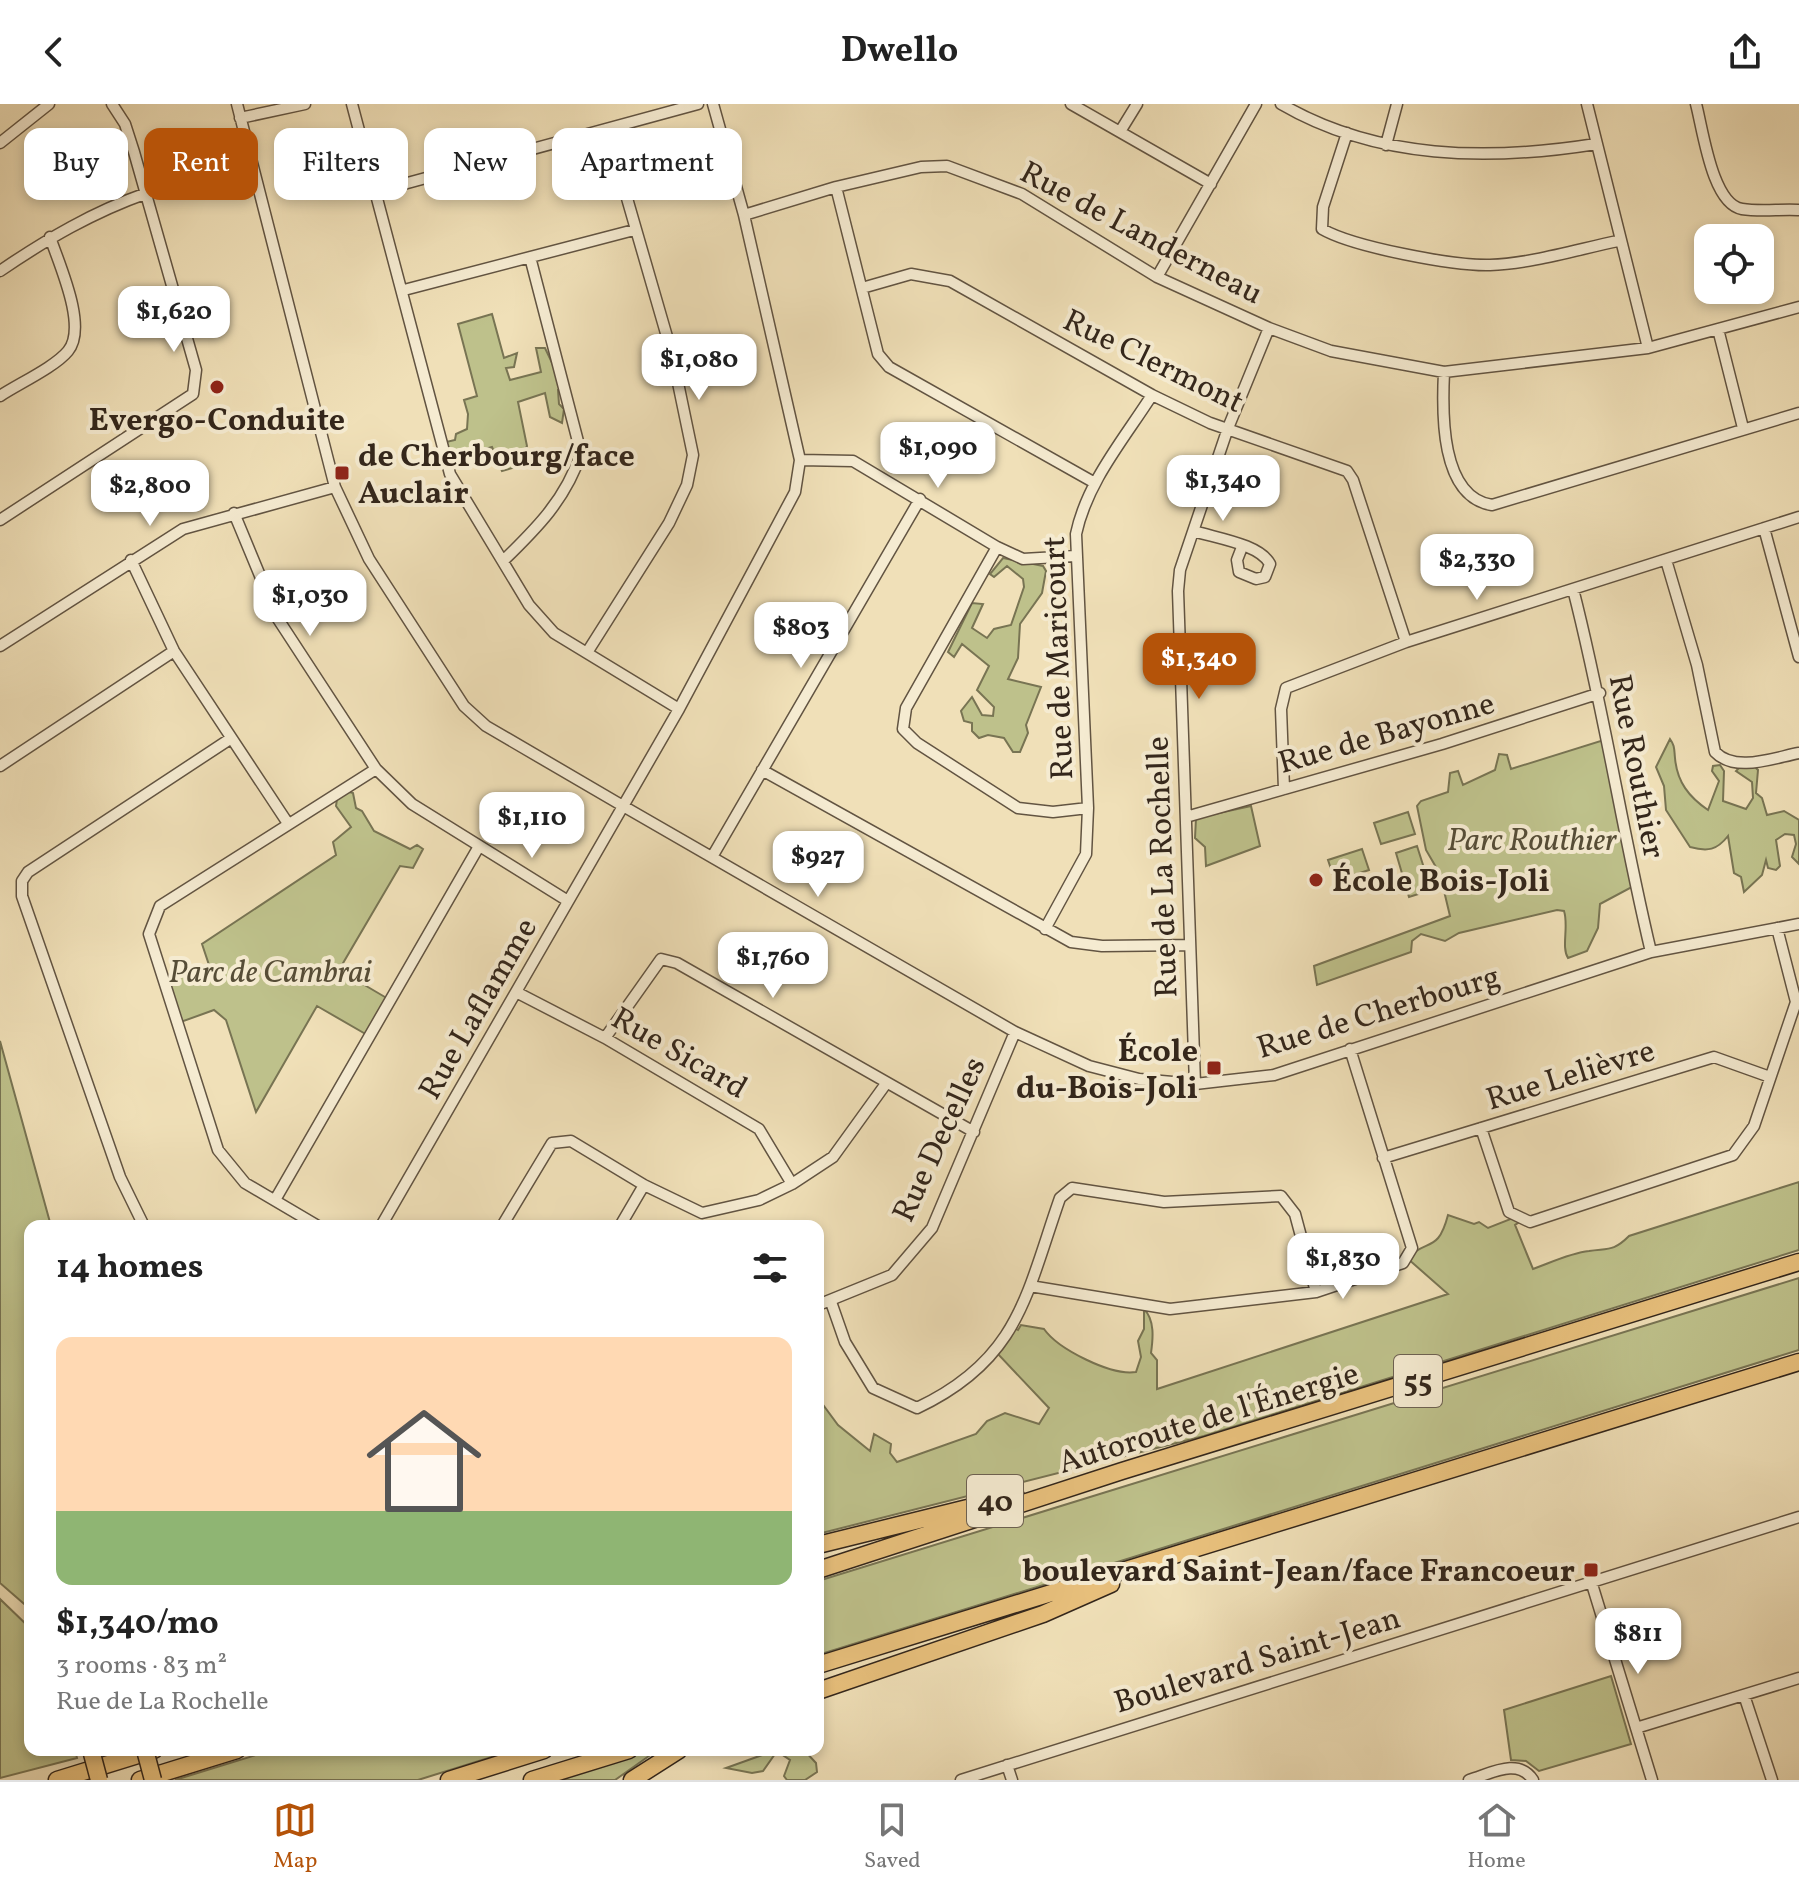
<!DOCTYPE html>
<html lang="en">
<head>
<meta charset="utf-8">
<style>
  :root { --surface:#fff; --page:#f6f6f6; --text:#222; --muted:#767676; --line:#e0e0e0; --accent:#b45309 }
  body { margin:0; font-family:Vollkorn,serif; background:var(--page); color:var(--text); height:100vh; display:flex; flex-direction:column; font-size:30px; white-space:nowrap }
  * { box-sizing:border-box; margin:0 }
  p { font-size:26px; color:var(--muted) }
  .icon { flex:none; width:44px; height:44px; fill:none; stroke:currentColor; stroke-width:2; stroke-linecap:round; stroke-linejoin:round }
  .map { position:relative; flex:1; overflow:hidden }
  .side { position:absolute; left:24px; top:1116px; width:800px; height:536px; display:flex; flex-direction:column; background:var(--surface); border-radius:16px; box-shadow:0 4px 12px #0003 }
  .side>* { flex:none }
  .banner { position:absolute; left:24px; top:24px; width:800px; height:72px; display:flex; gap:16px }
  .tools { position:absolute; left:1694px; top:120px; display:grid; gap:16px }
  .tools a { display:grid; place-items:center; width:80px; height:80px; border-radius:16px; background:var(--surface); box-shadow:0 4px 12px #0003; font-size:40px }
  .price { position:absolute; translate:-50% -68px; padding:0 18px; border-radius:16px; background:#fff; color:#222; font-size:26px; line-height:52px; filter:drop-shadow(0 2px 4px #0008) }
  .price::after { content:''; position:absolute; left:50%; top:48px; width:24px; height:18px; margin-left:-12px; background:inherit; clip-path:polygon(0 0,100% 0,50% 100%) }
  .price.current { background:var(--accent); color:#fff }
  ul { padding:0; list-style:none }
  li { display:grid; align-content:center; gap:16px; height:424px; padding:0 32px }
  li+li { border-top:2px solid var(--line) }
  li span { display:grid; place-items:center; height:248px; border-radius:16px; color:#555 }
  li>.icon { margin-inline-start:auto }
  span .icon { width:144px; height:144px; fill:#fffc; stroke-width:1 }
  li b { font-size:34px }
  h2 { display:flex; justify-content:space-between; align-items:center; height:96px; padding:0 32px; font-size:34px }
  .pill { padding:0 28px; border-radius:16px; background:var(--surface); box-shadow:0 4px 12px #0003; font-size:28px; line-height:72px }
  .pill.current { background:var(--accent); color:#fff }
  header { display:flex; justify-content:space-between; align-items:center; height:104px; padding:0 32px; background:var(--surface); font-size:36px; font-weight:700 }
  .tabs { display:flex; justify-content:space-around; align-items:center; height:112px; border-top:2px solid var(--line); background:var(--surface); font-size:22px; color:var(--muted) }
  .tabs a { display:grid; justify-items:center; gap:4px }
  .tabs .current { color:var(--accent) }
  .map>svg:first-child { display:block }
</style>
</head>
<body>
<header><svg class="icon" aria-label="back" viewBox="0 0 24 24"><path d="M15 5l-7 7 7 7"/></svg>Dwello<svg class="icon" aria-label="share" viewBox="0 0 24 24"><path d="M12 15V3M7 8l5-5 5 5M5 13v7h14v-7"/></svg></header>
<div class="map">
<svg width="1799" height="1676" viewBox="0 0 1799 1676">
  <rect width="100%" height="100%" fill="#f0e0b8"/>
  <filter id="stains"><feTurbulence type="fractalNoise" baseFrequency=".0025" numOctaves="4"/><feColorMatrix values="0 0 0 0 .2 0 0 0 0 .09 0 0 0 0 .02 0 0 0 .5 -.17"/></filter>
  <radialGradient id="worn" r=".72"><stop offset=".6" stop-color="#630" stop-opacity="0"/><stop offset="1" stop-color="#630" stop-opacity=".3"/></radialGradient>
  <path fill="#bec18b" stroke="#787453" stroke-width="2" d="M 492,210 L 504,254 L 517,249 L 514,263 L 506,264 L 510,276 L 541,268 L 536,244 L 545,244 L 564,284 L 558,286 L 559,300 L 564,305 L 562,319 L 550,313 L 545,289 L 518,298 L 527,342 L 516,363 L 502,367 L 492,343 L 447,356 L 442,339 L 455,336 L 456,330 L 467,325 L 468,310 L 464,296 L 477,292 L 458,220 Z
    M 1003,454 L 1043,462 L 1046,467 L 1042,489 L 1020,520 L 1018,554 L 1008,575 L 1041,583 L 1026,621 L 1028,629 L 1020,648 L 1013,648 L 1004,634 L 988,631 L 979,634 L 972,627 L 972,619 L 964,617 L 961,607 L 972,593 L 982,611 L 993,612 L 994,603 L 977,586 L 989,562 L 962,540 L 954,553 L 948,548 L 972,499 L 983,500 L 972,524 L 987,534 L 994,525 L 1011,521 L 1024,483 L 1023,475 L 1007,462 L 994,473 L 990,470 Z
    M 1607,635 L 1632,783 L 1600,800 L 1598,824 L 1587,847 L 1568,854 C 1561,843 1569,822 1564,807 L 1557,806 L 1459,829 L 1445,837 L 1421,830 L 1412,837 L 1411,848 L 1317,881 L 1314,862 L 1450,812 L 1440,770 L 1426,746 L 1417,702 L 1421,697 L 1448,688 L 1450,669 L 1458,667 L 1463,681 L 1495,666 L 1499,650 L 1507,651 L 1511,665 Z
    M 1670,635 C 1675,642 1674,645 1675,654 C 1677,678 1689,693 1708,706 L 1719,677 L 1712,667 L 1713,662 L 1720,661 L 1724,667 L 1723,697 L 1746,705 L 1753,694 L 1752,678 L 1736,667 L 1741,662 L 1753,661 L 1758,666 L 1756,689 L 1762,694 L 1767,711 L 1784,707 L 1799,716 L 1799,760 L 1792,753 L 1796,740 L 1794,731 L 1785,730 L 1776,736 L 1780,762 L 1776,766 L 1768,764 L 1766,756 L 1762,771 L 1744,788 L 1741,773 L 1734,769 L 1728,732 C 1717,746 1708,748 1690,743 L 1666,706 L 1664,682 L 1656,663 Z
    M 346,687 L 353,689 L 356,704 L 362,707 L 374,727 L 410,745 L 417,741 L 423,745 L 413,764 L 400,762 L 339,866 L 390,896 L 369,932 L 317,902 L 256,1008 L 226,916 L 214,906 L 178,919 L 167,872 L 211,867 L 202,840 L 336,751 L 333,738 L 351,723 L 336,702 L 337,695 Z
    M 1251,702 L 1260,742 L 1206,762 L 1205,743 L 1195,734 L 1196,714 Z
    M 1408,708 L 1415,730 L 1381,740 L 1374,719 Z
    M 1417,742 L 1431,786 L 1409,793 L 1396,749 Z
    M 1362,745 L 1369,766 L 1335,777 L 1328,756 Z
    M 0,937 L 51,1122 L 30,1122 L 30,1505 L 0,1479 Z
    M 1799,1078 L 1799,1146 L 1204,1332 L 818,1430 L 818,1294 L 838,1321 L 870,1347 L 874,1330 L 891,1340 L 890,1349 L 897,1358 L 976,1330 L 987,1317 L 1005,1309 L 1039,1320 L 1049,1304 L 996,1248 L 1012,1223 L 1018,1226 L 1021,1221 L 1044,1225 C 1058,1245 1111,1272 1136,1268 L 1141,1253 L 1138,1237 L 1144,1225 L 1144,1205 C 1155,1216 1153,1235 1151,1249 L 1157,1256 L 1157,1285 L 1448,1190 L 1407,1154 C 1428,1134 1438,1149 1448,1111 L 1474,1120 L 1479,1118 L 1488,1124 L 1518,1112 L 1524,1115 L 1515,1121 L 1533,1165 C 1550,1159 1570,1149 1589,1147 C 1608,1144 1613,1148 1629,1132 Z
    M 1799,1174 L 1799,1246 L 818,1551 L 818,1477 Z
    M 0,1495 L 30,1524 L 30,1646 L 75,1646 L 77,1654 L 0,1674 Z
    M 1611,1572 L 1631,1640 L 1539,1667 L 1526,1657 L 1511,1656 L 1504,1606 Z
    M 272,1646 L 514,1646 L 418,1676 L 175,1676 Z
    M 649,1646 L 656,1647 L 615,1676 L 552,1676 Z
    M 776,1646 L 804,1646 L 816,1659 L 817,1668 L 805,1676 L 787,1676 L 784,1672 L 790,1656 L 781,1650 L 775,1650 L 763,1667 L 752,1669 L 726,1664 Z"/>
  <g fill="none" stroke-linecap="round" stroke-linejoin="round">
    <g stroke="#625442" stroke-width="13">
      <path id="minor" d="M 237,0 L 335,383 L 369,455 L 464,602 L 486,622 L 623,702 L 1015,928 L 1089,962 L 1139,975 L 1195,980 L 1274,971 L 1651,848 L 1799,820
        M 352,0 L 450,370 L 529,501 L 554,529 L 679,605
        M 1071,0 L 1211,80
        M 1281,0 C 1377,56 1489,57 1596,40
        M 1587,0 L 1648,244
        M 1696,0 C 1703,26 1712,100 1742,105 C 1760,108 1780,105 1798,106
        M 240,14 L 305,0
        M 1121,26 L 1137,0
        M 1347,29 L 1323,103 L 1322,125 C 1353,143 1454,162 1490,161 C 1530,160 1579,145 1618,137
        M 0,39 L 49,0
        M 1386,41 L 1397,0
        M 836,83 L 878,250 L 889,263 L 1095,379
        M 378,87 L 698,0
        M 744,111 L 836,83 L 921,63 L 947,62 L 1022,90 L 1157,173 L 1269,224 L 1331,247 L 1444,268 L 1648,244 L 1799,203
        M 0,167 C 47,135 93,108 147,89
        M 1157,173 L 1256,0
        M 862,184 L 911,170 L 950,177 L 1152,291 L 1210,319 L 1347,367 L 1353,376 L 1406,538
        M 404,186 L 634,126
        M 1718,225 L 1743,324
        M 1444,268 C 1442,308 1440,393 1492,401 L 1799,309
        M 0,292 C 18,280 55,263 68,247 C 88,223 59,160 50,133
        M 800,356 L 853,357 L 997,443 L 1023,455 L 1075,452
        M 234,409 L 278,515 L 376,665 L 412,700 L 568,797
        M 0,416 L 193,290 L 196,266 L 134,48 L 125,20 L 112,0
        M 1764,424 L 1799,553
        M 1194,427 C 1215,434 1260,440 1270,460 L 1265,473 L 1256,475 L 1239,468 L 1237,456 L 1242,443
        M 997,443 L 906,604 L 903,625 L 917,639 L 1018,704 L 1053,708 L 1088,704
        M 131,456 L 174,547 L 287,718
        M 1666,456 L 1697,561 L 1715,648 C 1735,669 1773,654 1799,649
        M 503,457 C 537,424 566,395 581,349 L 530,153
        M 1573,485 C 1604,605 1622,727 1651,848
        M 0,542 L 183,425 L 335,383
        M 588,547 L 669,419 L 687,381 L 693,351 L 672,250 L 607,25
        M 0,662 L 174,547
        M 762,666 L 1071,838 L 1102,842 L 1189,841
        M 1284,685 L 1281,605 L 1286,584 L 1406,538 L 1799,413
        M 1186,713 L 1442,640 L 1600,589
        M 712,753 L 920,395
        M 1045,825 L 1086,750 L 1088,704 L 1076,430 C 1087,378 1124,335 1152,291
        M 516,888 L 605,934 L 759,1025 L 792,1080
        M 605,934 L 661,855 L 677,859 L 974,1028
        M 1195,980 L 1178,487 L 1180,466 L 1228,324 L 1269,224
        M 1481,1024 L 1509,1108 L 1530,1118 L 1733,1051 L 1754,1022 L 1796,898 L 1777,824
        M 1383,1054 L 1714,953 L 1770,973
        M 275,1096 L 478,744
        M 144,1122 L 120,1073 L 22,792 L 22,777 L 28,768 L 230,635
        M 318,1122 L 245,1079 L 218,1046 L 149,830 L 160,802 L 376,665
        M 381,1122 L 679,605 L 795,388 L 800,356 L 744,111 L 713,0
        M 502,1122 L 552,1039 L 571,1037 L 644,1081 L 702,1109 L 759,1096 L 792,1080 L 833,1053 L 885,981
        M 620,1122 L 644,1081
        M 1030,1182 L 1170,1205 L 1316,1188 L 1403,1159 L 1412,1144 L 1350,945
        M 831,1198 L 845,1238 L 873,1284 L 917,1304 C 1019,1256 1026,1191 1060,1094 L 1072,1084 L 1164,1098 L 1281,1092 L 1295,1110 L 1316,1188
        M 818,1201 L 892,1171 L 932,1124 L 1015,928
        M 1591,1477 L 1652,1676
        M 1744,1591 L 1772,1676
        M 1636,1624 L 1799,1574
        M 1007,1661 L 1012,1676
        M 961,1676 L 1799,1413
        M 1469,1676 C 1490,1670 1518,1653 1533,1676"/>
    </g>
    <g stroke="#33261b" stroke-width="19">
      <path id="highway" d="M 818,1441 L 1016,1392
        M 818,1466 L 1122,1367 L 1799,1158
        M 818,1561 L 1799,1258
        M 818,1587 L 1043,1510 L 1111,1480
        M 57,1676 L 154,1646
        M 140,1676 L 237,1646
        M 449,1676 L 544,1646
        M 532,1676 L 629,1646
        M 632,1676 L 679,1646"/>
    </g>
    <use href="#minor" stroke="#f5ebd1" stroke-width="10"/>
    <use href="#highway" stroke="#e8c07c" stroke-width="16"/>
    <g stroke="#33261b" stroke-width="19" stroke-linecap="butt">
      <path id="highway-bridge" d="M 91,1646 L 99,1676
        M 145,1646 L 153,1676"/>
    </g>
    <use href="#highway-bridge" stroke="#e8c07c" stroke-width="16"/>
  </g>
  <g fill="#8f2418" stroke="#f5ebd1" stroke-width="3">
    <circle cx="217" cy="283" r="8"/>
    <rect x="334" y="361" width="16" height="16" rx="4"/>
    <circle cx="1316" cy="776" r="8"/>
    <rect x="1206" y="956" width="16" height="16" rx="4"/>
    <rect x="1583" y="1458" width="16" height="16" rx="4"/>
  </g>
  <g text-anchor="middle" stroke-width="8" stroke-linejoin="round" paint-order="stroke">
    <g fill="#f5ebd1" stroke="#6d6152" stroke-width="2">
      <rect x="1394" y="1251" width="48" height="52" rx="6"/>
      <rect x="967" y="1371" width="56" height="52" rx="6"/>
    </g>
    <g font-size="30" font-weight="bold" fill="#33261b">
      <text x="1418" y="1287">55</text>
      <text x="995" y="1407">40</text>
    </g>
    <g font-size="32" fill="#33261b" stroke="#f5ebd1">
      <text transform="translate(1142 128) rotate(28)" y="11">Rue de Landerneau</text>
      <text transform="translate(1154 256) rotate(26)" y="11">Rue Clermont</text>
      <text transform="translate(1057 554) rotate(-92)" y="11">Rue de Maricourt</text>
      <text transform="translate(1386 628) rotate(-16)" y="11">Rue de Bayonne</text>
      <text transform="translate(1638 662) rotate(79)" y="11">Rue Routhier</text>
      <text transform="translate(1161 763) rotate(-92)" y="11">Rue de La Rochelle</text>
      <text transform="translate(477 904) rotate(-60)" y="11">Rue Laflamme</text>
      <text transform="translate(1378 907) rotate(-17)" y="11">Rue de Cherbourg</text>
      <text transform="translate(680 948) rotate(30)" y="11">Rue Sicard</text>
      <text transform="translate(1570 970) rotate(-17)" y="11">Rue Lelièvre</text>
      <text transform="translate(938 1035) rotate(-65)" y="11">Rue Decelles</text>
      <text transform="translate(1208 1313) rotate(-17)" y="11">Autoroute de l'Énergie</text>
      <text transform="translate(1257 1555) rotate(-17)" y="11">Boulevard Saint-Jean</text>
    </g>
    <g font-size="32" font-weight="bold" fill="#33261b" stroke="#f5ebd1" text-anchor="start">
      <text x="217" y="326" text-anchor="middle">Evergo-Conduite</text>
      <text x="358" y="362">de Cherbourg/face<tspan x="358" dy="37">Auclair</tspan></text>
      <text x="1332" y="787">École Bois-Joli</text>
      <text x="1198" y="957" text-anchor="end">École<tspan x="1198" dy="37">du-Bois-Joli</tspan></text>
      <text x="1575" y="1477" text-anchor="end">boulevard Saint-Jean/face Francoeur</text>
    </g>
    <g font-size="32" font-style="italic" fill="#564d37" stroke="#f5ebd1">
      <text x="1532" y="746">Parc Routhier</text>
      <text x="270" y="878">Parc de Cambrai</text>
    </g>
  </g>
  <rect width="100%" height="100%" filter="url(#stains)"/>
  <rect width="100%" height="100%" fill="url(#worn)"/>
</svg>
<div class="tools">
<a><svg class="icon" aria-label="locate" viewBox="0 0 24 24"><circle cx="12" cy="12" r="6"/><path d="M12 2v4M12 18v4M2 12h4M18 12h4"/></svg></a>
</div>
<b class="price" style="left:174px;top:250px">$1,620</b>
<b class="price" style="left:699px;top:298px">$1,080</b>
<b class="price" style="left:938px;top:386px">$1,090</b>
<b class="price" style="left:1223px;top:419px">$1,340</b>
<b class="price" style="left:150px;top:424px">$2,800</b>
<b class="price" style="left:1477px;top:498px">$2,330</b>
<b class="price" style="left:310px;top:534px">$1,030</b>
<b class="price" style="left:801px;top:566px">$803</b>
<b class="price current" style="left:1199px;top:597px">$1,340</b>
<b class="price" style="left:532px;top:756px">$1,110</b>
<b class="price" style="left:818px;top:795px">$927</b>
<b class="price" style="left:773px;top:896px">$1,760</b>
<b class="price" style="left:1343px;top:1197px">$1,830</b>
<b class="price" style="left:1638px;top:1572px">$811</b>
<div class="banner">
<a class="pill">Buy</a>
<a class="pill current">Rent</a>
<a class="pill">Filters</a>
<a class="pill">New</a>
<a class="pill">Apartment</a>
</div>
<section class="side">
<h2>14 homes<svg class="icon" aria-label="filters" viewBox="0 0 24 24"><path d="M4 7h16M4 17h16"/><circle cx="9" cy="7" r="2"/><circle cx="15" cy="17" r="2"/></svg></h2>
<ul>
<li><span style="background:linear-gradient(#ffd9b3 70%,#8fb573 0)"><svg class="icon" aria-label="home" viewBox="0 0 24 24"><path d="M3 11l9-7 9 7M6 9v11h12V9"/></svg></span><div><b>$1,340/mo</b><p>3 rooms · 83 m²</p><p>Rue de La Rochelle</p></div></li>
</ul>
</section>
</div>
<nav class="tabs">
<a class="current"><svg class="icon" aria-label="map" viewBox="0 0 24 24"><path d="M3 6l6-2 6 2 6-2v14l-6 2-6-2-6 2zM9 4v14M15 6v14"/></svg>Map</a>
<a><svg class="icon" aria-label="saved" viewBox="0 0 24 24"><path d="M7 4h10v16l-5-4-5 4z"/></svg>Saved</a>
<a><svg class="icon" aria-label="home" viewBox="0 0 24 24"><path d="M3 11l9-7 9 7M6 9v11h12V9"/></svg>Home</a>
</nav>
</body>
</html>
